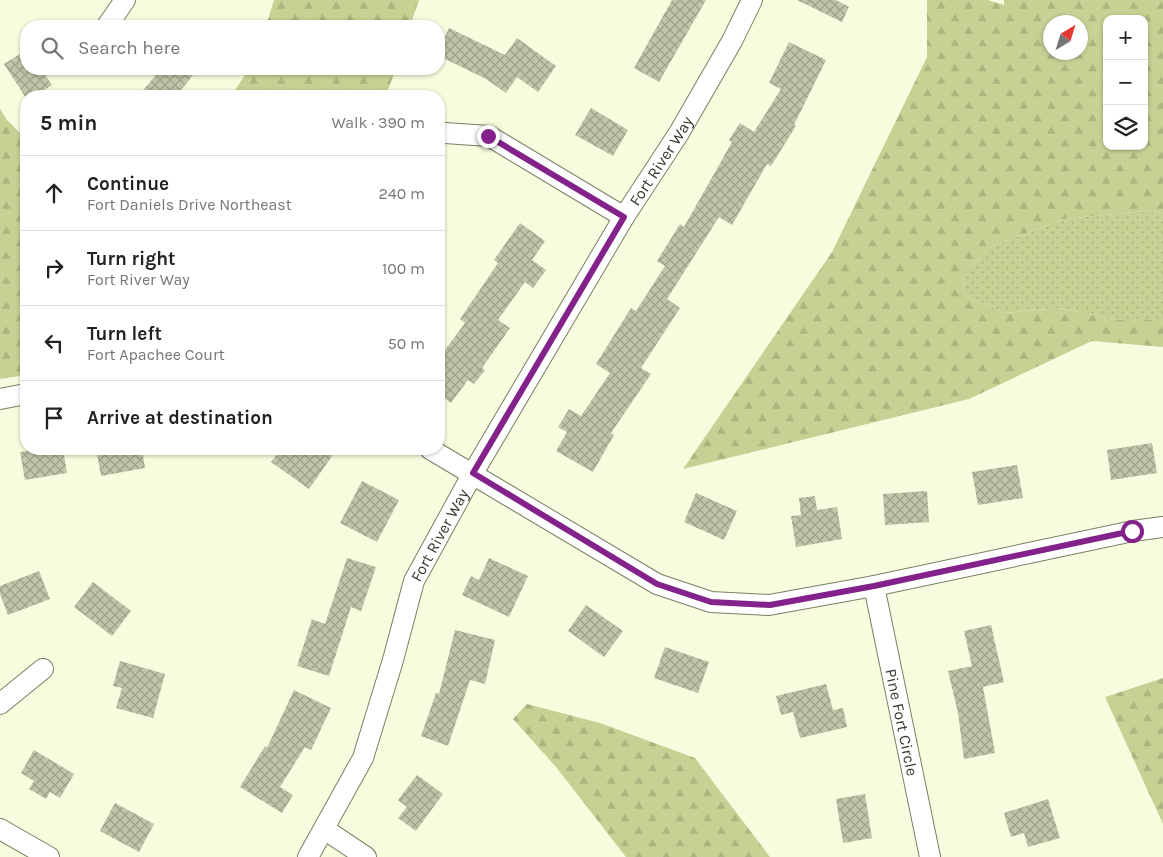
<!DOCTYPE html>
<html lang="en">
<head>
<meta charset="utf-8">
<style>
	:root { --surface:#fff; --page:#f6f6f6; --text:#222; --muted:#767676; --line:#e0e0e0 }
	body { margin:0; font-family:Karla,sans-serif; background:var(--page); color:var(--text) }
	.controls { position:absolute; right:15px; top:15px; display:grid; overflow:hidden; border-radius:10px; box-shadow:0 1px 4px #0004 }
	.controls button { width:45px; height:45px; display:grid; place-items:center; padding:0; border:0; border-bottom:1px solid var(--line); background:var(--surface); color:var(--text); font:25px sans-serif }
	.compass { position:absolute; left:1043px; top:15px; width:45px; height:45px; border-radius:50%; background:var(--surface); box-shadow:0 1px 4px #0004; rotate:38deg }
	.stop { position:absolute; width:15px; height:15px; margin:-11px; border:4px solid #84228c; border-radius:50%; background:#fff }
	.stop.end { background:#84228c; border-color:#fff; box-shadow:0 1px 5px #0008 }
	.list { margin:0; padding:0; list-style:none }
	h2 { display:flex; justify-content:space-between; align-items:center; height:65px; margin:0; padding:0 20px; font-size:21px }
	h2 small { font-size:16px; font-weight:400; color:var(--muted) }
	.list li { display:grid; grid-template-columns:32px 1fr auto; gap:15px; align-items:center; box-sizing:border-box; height:75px; padding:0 20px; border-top:1px solid var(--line) }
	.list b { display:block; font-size:19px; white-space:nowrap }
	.list p { margin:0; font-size:16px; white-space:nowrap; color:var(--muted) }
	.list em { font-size:16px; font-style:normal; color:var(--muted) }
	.icon { flex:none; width:28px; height:28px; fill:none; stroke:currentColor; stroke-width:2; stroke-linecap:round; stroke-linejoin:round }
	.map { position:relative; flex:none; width:1163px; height:857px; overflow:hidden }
	.search { position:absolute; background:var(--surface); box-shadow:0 1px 4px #0004; left:20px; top:20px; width:425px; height:55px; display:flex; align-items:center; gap:12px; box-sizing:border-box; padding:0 18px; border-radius:20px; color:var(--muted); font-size:19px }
	.panel { position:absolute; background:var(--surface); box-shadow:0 1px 4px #0004; left:20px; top:90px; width:425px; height:365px; border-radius:20px }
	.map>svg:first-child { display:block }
	.grass { fill:url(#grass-dots) }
	.forest { fill:url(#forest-firs); fill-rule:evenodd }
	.building { fill:url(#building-cross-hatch) }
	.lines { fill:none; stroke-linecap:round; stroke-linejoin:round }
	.minor-casing { stroke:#7b7f64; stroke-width:22 }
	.minor { stroke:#fff; stroke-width:20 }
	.route { stroke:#84228c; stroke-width:6 }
	.labels { text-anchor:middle; stroke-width:4.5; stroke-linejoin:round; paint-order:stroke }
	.street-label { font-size:16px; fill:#37392d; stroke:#fff }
</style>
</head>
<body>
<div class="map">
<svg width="1163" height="857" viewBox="0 0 1163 857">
	<defs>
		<pattern id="grass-dots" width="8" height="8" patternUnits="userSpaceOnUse" patternTransform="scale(1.25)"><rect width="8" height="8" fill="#c8d194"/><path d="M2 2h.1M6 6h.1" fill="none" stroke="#acb480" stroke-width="1.8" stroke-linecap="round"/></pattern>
		<pattern id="forest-firs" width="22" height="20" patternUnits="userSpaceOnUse" patternTransform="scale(1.25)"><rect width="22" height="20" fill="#c8d194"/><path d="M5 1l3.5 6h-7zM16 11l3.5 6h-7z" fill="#acb480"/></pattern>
		<pattern id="building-cross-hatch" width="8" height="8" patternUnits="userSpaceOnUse" patternTransform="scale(1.25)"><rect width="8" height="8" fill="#c1c5a8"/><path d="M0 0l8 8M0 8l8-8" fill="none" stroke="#9ea189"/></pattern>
	</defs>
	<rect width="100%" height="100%" fill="#f7fcde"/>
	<path class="grass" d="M1147,211L1163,214V320H1119L1058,308L1005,313L964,295L963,272L993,246L1064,219Z"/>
	<path class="forest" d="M274,0H419L410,26H266Z
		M927,0H988L1004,5V0H1163V214L1147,211L1064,219L993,246L963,272L964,295L1005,313L1058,308L1119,320H1163V347L1092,341L969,399L683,469L832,252L927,57ZM1107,19H1144V146H1107ZM1050,22H1080V52H1050Z
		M249,69H396L388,90L362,96H231Z
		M0,109L7,120L26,139V375L0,379Z
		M1163,678V824L1105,697Z
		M527,704L600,723L695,758L770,857H626L556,767L513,719Z"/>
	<path class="building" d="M672,0H706L659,82L634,68Z
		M797,0H836L849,7L842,22Z
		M449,28L505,55L517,38L556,66L538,92L517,77L506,93L486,79L439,56V50Z
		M789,42L826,60L794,125L796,126L771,166L767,164L732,225L719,217L667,299L680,308L641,368L651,374L611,433L614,435L593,472L556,451L567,432L558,427L569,409L581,416L610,373L596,364L631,308L636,311L665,266L657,261L680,224L684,227L732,142L729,140L740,123L754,132L781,89L769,83Z
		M26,50V69H41L52,85L35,96L26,98L4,64Z
		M161,69H198L176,96H138Z
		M591,108L628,130L613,156L575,135Z
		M520,223L545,241L532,260L546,270L533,288L525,282L498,320L510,328L482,368L485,370L474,384L468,380L451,403L439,394V358L465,323L460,319L498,263L494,260Z
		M1152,443L1157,473L1111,480L1107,450Z
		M42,449H63L67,473L25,480L20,452Z
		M96,449H142L145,468L101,476Z
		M281,449H337L309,489L271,462Z
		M1017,465L1023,498L978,505L972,472Z
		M362,481L399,500L377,542L340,523Z
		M927,491L929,522L885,525L883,494Z
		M696,493L737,511L724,540L684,522Z
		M815,496L817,510L837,507L842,539L796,547L791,516L801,515L799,498Z
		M347,558L376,567L361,611L351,607L329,676L297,666L312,619L325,624Z
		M489,558L528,576L509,617L462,595L471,576L479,580Z
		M39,571L50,599L8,615L0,594V586Z
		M93,582L131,611L112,636L74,607Z
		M586,605L623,631L604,657L568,631Z
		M991,625L1004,682L983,687L995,753L964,759L958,713L948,671L972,666L964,631Z
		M455,630L495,640L485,684L470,680L448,746L421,736L436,693L439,694Z
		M665,647L709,662L698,693L654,678Z
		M120,661L165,674L153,718L116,708L122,688L113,686Z
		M826,684L833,710L843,708L847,727L800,738L793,712L781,715L776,696Z
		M294,690L331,708L311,750L305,747L280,787L293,795L282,813L240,787L265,746L267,748Z
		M34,750L74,774L60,798L50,792L46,799L29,789L34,781L21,773Z
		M417,775L443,794L416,831L398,818L407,807L398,800Z
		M865,794L872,838L843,843L836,799Z
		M1048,799L1060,838L1028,847L1024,833L1011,837L1004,813Z
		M115,803L154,824L139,852L100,831Z"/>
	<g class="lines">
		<defs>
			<g id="minor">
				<path d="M107,26L125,0"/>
				<path d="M445,133L489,136L624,217"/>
				<path d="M0,399L26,394"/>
				<path d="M430,449L657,584L711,602L769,605L874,586L1133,531L1163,527"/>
				<path id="s1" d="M874,586L930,857"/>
				<path d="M0,704L43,669"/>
				<path d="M0,829L49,857"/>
				<path d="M324,829L366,857"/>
				<path id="s2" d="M308,857L363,758L393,660L414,581L473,473L624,217L679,133L732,41L752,0"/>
			</g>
		</defs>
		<use href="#minor" class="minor-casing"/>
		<use href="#minor" class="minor"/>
	</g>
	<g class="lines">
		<path class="route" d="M488,136L624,217L473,473L657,584L711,602L770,605L874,586L1132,531"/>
	</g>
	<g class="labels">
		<g class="street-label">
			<text dy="6" stroke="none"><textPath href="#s2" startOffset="785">Fort River Way</textPath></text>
			<text dy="6" stroke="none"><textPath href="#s2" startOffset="350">Fort River Way</textPath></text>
			<text dy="6" stroke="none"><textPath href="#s1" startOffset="139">Pine Fort Circle</textPath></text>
		</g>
	</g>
</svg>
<div class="controls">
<button>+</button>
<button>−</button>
<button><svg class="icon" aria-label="layers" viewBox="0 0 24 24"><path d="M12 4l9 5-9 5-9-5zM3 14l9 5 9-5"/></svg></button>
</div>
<svg class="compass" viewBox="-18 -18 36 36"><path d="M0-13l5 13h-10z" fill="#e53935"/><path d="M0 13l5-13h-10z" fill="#767676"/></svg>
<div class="stop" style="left:1132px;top:531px"></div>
<div class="stop end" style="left:488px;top:136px"></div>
<div class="search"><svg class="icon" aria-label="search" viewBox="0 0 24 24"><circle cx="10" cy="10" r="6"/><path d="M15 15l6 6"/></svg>Search here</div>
<section class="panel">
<h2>5 min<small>Walk · 390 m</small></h2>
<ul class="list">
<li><svg class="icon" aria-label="ahead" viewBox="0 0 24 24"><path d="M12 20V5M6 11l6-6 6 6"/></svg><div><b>Continue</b><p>Fort Daniels Drive Northeast</p></div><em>240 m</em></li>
<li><svg class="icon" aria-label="right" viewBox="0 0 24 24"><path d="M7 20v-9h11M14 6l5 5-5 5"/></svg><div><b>Turn right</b><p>Fort River Way</p></div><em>100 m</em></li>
<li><svg class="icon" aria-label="left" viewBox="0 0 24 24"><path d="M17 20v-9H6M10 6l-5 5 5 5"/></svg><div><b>Turn left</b><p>Fort Apachee Court</p></div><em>50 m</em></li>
<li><svg class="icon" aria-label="arrive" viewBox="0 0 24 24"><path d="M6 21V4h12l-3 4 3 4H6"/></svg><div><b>Arrive at destination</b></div></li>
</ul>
</section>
</div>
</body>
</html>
